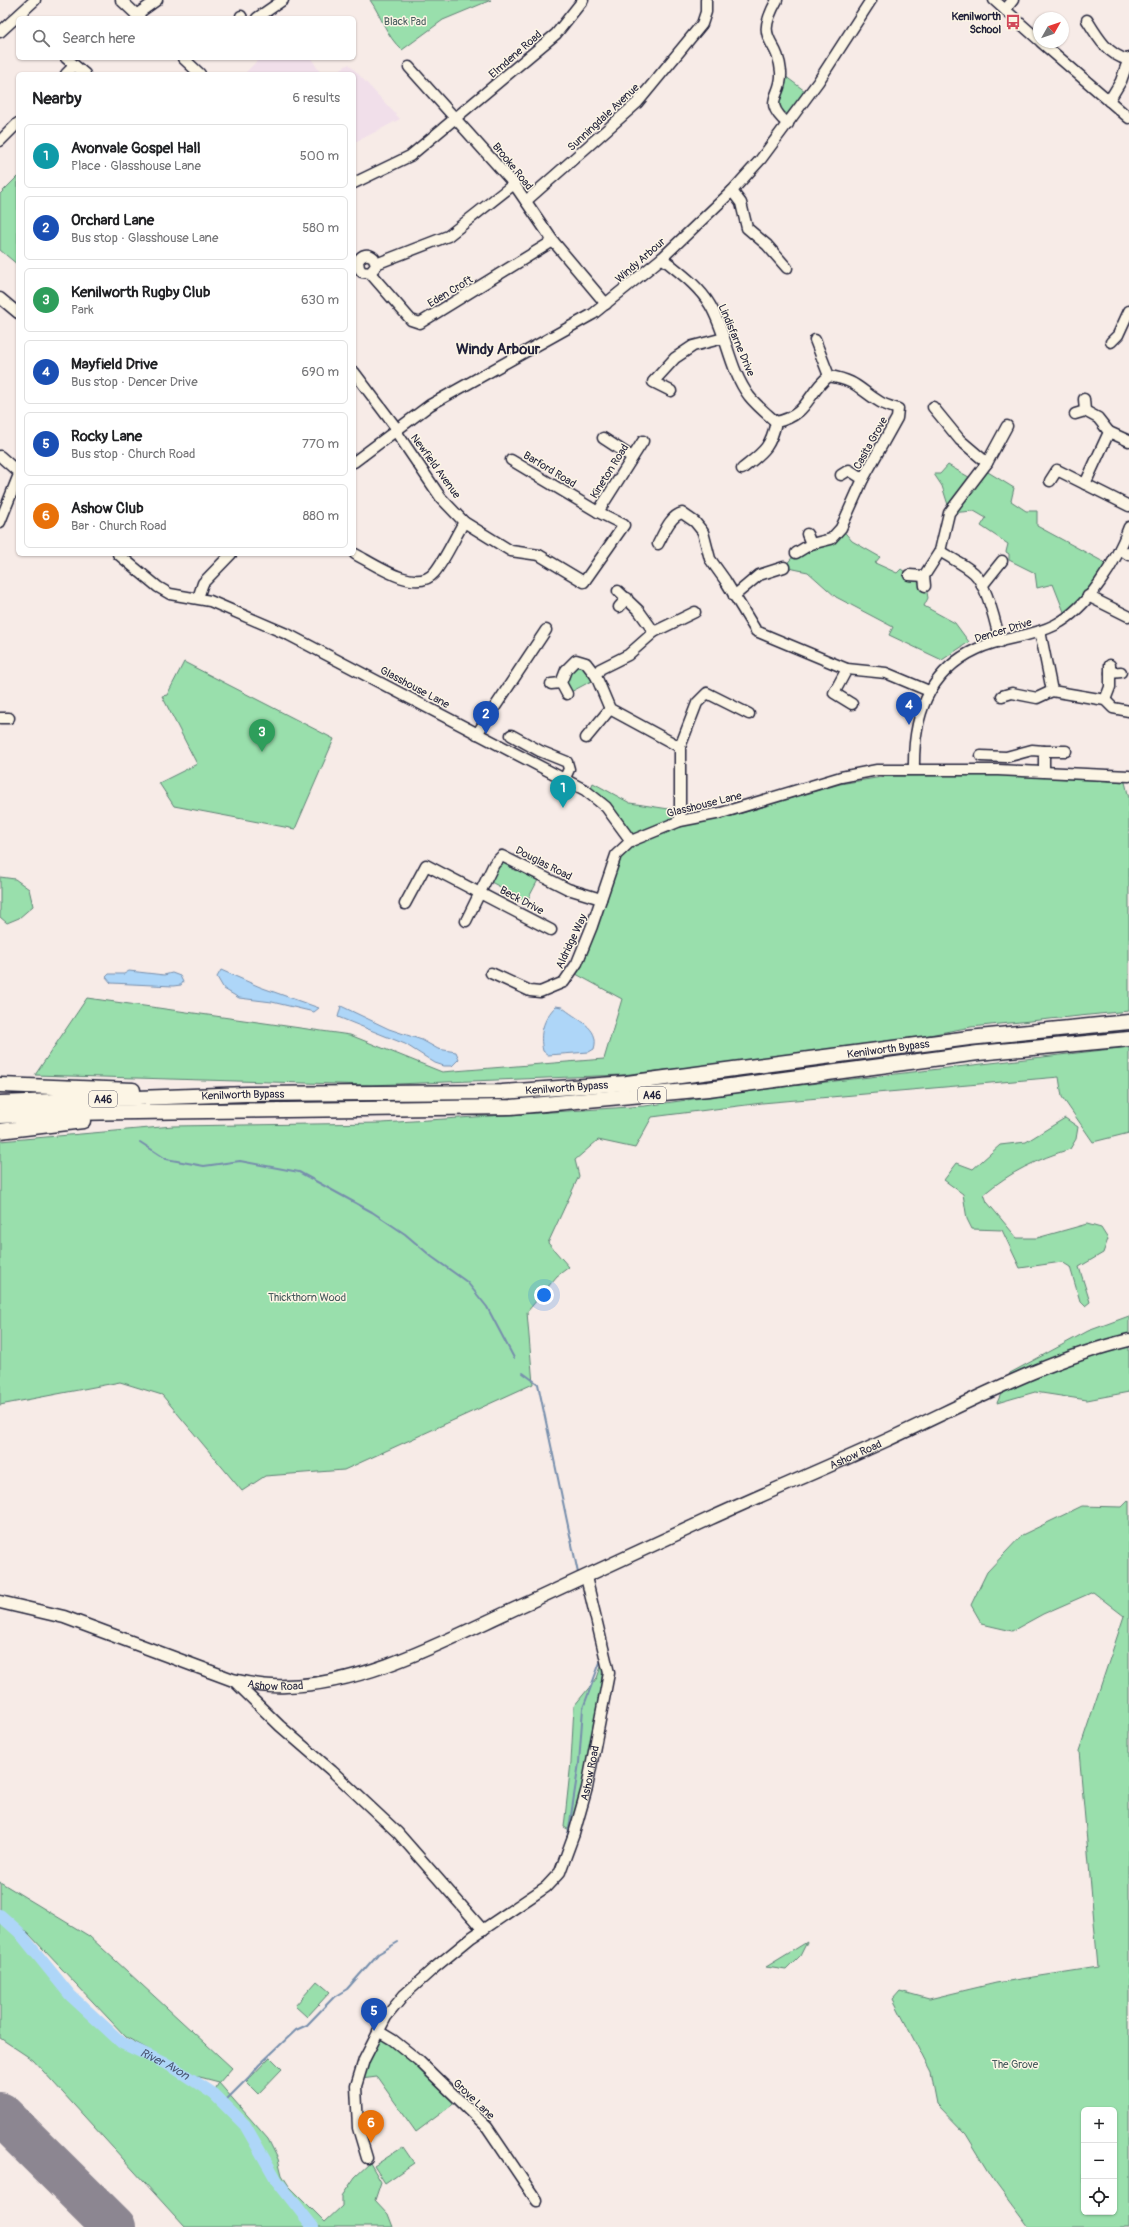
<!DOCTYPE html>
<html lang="en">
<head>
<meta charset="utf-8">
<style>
	:root { --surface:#fff; --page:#f6f6f6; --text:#202124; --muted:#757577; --line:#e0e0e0; --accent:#0b8043 }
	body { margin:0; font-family:Pangolin,sans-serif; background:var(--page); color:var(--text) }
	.controls { position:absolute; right:12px; bottom:12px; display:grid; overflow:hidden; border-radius:6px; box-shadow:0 1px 3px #0004 }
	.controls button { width:36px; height:36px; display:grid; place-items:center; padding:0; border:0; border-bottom:1px solid var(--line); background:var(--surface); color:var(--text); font:20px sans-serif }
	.compass { position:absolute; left:1033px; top:12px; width:36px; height:36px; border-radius:50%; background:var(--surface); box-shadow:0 1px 3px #0004; rotate:50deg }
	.you { position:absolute; left:544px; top:1295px; width:14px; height:14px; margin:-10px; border:3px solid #fff; border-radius:50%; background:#1a73e8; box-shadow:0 0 0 6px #1a73e833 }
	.badge { display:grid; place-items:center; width:26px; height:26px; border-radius:50%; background:var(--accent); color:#fff; font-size:13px; font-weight:700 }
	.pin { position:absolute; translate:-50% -33px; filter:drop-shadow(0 1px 2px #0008) }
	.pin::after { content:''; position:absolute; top:21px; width:14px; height:12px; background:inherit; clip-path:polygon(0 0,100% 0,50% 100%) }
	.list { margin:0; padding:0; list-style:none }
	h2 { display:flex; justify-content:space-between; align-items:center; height:52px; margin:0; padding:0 16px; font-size:17px }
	h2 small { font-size:13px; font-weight:400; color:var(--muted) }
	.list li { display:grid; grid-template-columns:26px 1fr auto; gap:12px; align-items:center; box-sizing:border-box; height:64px; margin:0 8px 8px; padding:0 8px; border:1px solid var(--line); border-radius:6px }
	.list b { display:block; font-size:15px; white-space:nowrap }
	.list p { margin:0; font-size:13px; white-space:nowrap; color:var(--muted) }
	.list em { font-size:13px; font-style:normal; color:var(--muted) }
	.icon { flex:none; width:22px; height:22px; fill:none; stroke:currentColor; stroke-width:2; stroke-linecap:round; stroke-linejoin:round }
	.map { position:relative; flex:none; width:1129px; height:2227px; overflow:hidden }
	.search { position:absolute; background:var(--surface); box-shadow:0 1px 3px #0004; left:16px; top:16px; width:340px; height:44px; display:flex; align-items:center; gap:10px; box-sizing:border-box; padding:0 14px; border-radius:6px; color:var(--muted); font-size:15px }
	.panel { position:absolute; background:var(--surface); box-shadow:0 1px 3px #0004; left:16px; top:72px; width:340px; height:484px; border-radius:6px }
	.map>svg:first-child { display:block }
	.built { fill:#f1dfea }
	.green { fill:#99dfac; stroke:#5e8074; fill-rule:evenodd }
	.water { fill:#aed6f8; stroke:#768eac }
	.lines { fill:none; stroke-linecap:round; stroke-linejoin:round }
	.stream { stroke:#768eac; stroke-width:2 }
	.river { stroke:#aed6f8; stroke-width:12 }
	.runway { stroke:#8c8691; stroke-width:44 }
	.minor-casing { stroke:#22223b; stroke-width:13 }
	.major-casing { stroke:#22223b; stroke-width:15 }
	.highway-casing { stroke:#22223b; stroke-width:17 }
	.minor { stroke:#fcf5e5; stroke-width:10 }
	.major { stroke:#fcf5e5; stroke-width:12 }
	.highway { stroke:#fcf5e5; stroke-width:14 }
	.labels { text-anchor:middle; stroke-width:3; stroke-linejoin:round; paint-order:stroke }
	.shield { fill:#fcf5e5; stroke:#63616e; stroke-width:1 }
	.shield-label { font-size:10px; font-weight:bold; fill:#22223b }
	.poi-label { font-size:11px; font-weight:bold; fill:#22223b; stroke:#fcf5e5; text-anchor:end }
	.park-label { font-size:11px; fill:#465b5d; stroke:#fcf5e5 }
	.street-label { font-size:11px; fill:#22223b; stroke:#fcf5e5 }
	.water-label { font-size:12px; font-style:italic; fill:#4c5874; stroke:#fcf5e5 }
	.district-label { font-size:15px; font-weight:bold; fill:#22223b; stroke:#fcf5e5 }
</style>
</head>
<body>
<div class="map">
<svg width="1129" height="2227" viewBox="0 0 1129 2227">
	<rect width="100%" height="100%" fill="#f7ebe7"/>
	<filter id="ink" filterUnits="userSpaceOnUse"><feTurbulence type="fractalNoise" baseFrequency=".025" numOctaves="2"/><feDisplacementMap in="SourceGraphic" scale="8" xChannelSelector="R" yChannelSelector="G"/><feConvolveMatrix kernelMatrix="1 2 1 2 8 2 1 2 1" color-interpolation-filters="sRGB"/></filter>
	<g filter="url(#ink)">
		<path class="built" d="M260,58H311L321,74H244Z
			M349,64L400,119L354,143V74H332Z"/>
		<path class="green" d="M370,0H491L443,20L402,50C386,36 382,17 370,0Z
			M781,73L809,94L788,124L777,113Z
			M18,176V265L0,250V194Z
			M948,465L974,480L983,469L1014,488L1011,501L1026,511H1037V526L1111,566L1066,617L1053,584L1037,588L1035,573L1009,560V554L1006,552L1008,544L981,526L986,518L974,511L949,513L953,506L948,505L942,486L934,474H940Z
			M841,528L852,541L880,557L875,563L897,573L901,569L909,575L924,576L928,598L924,606L955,623L969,642L942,660L889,635L893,627L836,597L808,572L784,567L796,553Z
			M576,660L597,678L567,694L566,670Z
			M184,662L334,739L295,829L174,806L159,783L197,764L162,696L167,695Z
			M1017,775L1125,782L1129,798V1011L971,1027L872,1046L622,1075L371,1085L35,1075L87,998L350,1035L442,1072L604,1059L622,999L576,974L591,941L617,860L635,842L680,824L729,817L840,784L888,776Z
			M593,783L630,803L669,809L680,808V821L631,841L589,792Z
			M503,862L514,870L521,871L538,880L527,901L491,882L501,863Z
			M0,877L15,879L29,889L33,906L19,918L7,923L0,917Z
			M1129,1047V1133L1093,1142L1062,1097L1059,1077L762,1103L652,1117L635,1148L598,1140L575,1160L579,1176L548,1243L569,1267L557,1276L527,1312L533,1384L344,1470L265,1476L242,1491L162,1395L120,1382L0,1405V1141L173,1126L382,1123L645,1106L749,1091Z
			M1065,1118L1078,1127L1076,1139L1070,1149C1038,1159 1010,1172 984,1194L987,1202L1017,1238H1037L1087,1224L1101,1228L1108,1239L1103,1253L1079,1267L1090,1302L1085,1306L1080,1301L1070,1267L1062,1262L1020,1268L1002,1230L972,1229L967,1219L963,1194L944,1180L957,1163L973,1169L1000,1145L1026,1142Z
			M1129,1316V1392L1087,1400L1035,1392L997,1403L1010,1373L1088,1331Z
			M1129,1500V2227H1029L994,2180L966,2134L937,2104L931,2073L893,1999L900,1991L929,1999L996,1983L1098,1967L1079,1751L1124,1616L1093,1592L1043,1614L1012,1631L982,1624L971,1605L987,1572L1022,1535L1082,1506L1122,1507ZM1084,2110H1114V2212H1084Z
			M603,1661L601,1688L573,1832L564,1827L571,1762L574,1706L597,1678Z
			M0,1882L89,1936L232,2068L219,2083L268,2139L278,2159L282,2175L289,2186L325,2222L342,2206V2196L355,2177L370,2163L381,2182L375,2200L388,2214L393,2227H185L33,2060L0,2038V1915L19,1932L70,1995L122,2042L173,2067L213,2094L219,2082L196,2076L126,2037L28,1933L0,1909Z
			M807,1942L800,1956L786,1970L766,1967Z
			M317,1981L330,1992L307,2017L295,2006Z
			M382,2039L406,2056L456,2102L416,2132L377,2077L361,2079L378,2042Z
			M270,2057L282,2069L258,2094L246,2082Z
			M403,2147L414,2163L385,2183L374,2166Z"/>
		<path class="water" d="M221,970L260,987L319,1008L314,1012L272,1002L239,998L224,989L217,977Z
			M129,971L164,975L172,973L180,976L183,982L181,985L173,986L111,983L106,977L109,974H124Z
			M341,1006L389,1029L422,1040L438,1049L456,1052L459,1059L452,1066H444L435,1063L405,1044L338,1017Z
			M556,1006L562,1007C575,1019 601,1027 594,1049L589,1052L548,1055L543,1051C539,1034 543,1019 556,1006Z"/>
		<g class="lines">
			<path class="stream" d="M140,1142L166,1159L204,1166L240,1161L299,1172L372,1212L405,1234L432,1257L467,1282L487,1307L514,1358
				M523,1373L538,1384L578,1573
				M567,1842L579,1763L583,1708L602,1657
				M223,2103L249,2077L259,2065L296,2030L307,2025L334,1997L347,1989L378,1954L398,1942"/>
			<path class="river" id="s1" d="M0,1915L19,1932L70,1995L122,2043L173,2067L214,2094L245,2125L277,2181L313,2227"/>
			<path class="runway" d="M0,2114L114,2227"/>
			<defs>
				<g id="minor">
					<path d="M121,0L140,18"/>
					<path d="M777,0C753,43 778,36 781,72C783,97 760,100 788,124"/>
					<path d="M994,0L1039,40"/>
					<path d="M1005,10L1013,0"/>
					<path d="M136,15L157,0"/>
					<path d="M241,16L242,18"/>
					<path d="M257,18L283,0"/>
					<path d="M1087,20C1098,38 1107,54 1128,60"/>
					<path d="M0,32L35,0"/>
					<path d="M1041,42L1129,118"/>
					<path d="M66,58L85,74"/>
					<path d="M183,58L200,74"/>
					<path d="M409,67L514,184L553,241L606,304"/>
					<path d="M66,74L74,66"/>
					<path d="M1109,101L1121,81L1129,58"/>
					<path d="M0,141L18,123"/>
					<path d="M354,183L410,156L556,34L583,0"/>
					<path d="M732,191L741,203L747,228L767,245L787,268"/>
					<path d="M526,201L637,103L702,24L706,12V0"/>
					<path d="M662,258C679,272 699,286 710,305C727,334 729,369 749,396C756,405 767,414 776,422C809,415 807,393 829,376L815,340"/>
					<path d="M376,264L448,236L514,184"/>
					<path d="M370,273L362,272L359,268L358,261C362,254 368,253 374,258L376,266L370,273L411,320L420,323L553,241"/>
					<path d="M0,298L18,313"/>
					<path d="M1111,342L1118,335L1129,311"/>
					<path d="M354,372L397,429"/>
					<path d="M671,391L653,382L675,358L693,346L724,338"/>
					<path d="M1084,399L1085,411"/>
					<path d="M933,407L960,440L987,463"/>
					<path d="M1075,414L1085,411L1098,418L1109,432L1085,484"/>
					<path d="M395,430L441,498L464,522L511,551L539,555L584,582L624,525L598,512L643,441"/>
					<path d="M1109,432L1129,441"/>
					<path d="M603,438L632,457"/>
					<path d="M0,456L18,472"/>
					<path d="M511,460L598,512"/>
					<path d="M354,462L430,405L593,314L662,258L732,191L761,159L818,82L871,0"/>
					<path d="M742,469C763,452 770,449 776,422"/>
					<path d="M841,475L849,470L863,479"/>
					<path d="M1050,481L1057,470L1129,506"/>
					<path d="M0,522L18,477"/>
					<path d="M807,534L811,544"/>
					<path d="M658,544C664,533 670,516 682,513L695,522L703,532L710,559L725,580L756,631L847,669L886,673L929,691"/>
					<path d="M1120,549L1129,555"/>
					<path d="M796,553L811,544L831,539L841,528L863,479L897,418L898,409C892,407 885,405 880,402C858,389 858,381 829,376"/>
					<path d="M118,554L158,587L170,594L210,601L289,635L585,790L606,807L631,841"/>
					<path d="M355,554C374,564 416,594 434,573C445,560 455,537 464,522"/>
					<path d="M909,575L924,576"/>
					<path d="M925,586L924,576L940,551"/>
					<path d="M982,586L1002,561"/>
					<path d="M618,591L639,611L654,632"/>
					<path d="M734,596L759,575L784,567"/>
					<path d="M1088,596L1128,616"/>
					<path d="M198,598L203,583L231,554"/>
					<path d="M619,607L627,598"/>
					<path d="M1040,631L1052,691L1105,700L1113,708L1129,711"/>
					<path d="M1000,642C996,624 987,585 974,573C964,564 950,558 940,551L949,513L987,463L1007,426"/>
					<path d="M847,669L834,693L852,704"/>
					<path d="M1110,673L1121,672"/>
					<path d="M551,684L561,683"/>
					<path d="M567,694L561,683L566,670L576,660L586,663L596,676"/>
					<path d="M1002,696L1012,693L1037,698L1052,691"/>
					<path d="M1105,700L1110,687V665"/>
					<path d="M0,718H9"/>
					<path d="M477,734L546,630"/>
					<path d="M511,735L540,751L567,762L569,769L564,780"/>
					<path d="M586,738L610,709"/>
					<path d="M680,747L610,709L596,676L600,669L628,655L654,632L695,612"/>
					<path d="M1044,751H1066"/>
					<path d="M981,756L1006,757L1032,750L1044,751V771"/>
					<path d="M914,769C913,718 927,672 977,649C1002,637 1030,638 1055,625C1088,608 1117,561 1129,527"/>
					<path d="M680,821V747L697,703L707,693L749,714"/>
					<path d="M405,904L426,865L551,930"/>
					<path d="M466,921L494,864L502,856L568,889L601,899"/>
					<path d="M491,973L530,991L540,992L564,982L577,963L592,926L616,855L631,841L680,821L721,813L841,777L877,770H998L1129,776"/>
					<path d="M233,1680L280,1726L332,1771L398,1833L483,1930"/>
					<path d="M378,2031L393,2040L418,2060L487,2127L537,2201"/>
					<path id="s2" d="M367,2158L358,2128L356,2086L364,2060L386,2017L404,1995L433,1969L472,1937L546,1887L560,1872L574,1834L587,1788L609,1673L586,1577"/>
				</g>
				<g id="major">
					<path id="s3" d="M0,1602L64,1617L233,1680C250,1684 268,1687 286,1686C372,1684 455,1635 532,1601C591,1574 650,1546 709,1519C768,1492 828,1467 887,1440C965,1404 1045,1360 1129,1340"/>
				</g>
				<g id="highway">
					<path d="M0,1085L133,1090"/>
					<path id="s4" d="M0,1103L247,1094L502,1092L627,1083L969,1038L1129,1022"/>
					<path d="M0,1116L66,1113L511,1107L708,1089L978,1053L1129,1039"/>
					<path d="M0,1131L83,1121"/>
				</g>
			</defs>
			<use href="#minor" class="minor-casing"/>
			<use href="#major" class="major-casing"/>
			<use href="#highway" class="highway-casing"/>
			<use href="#minor" class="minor"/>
			<use href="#major" class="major"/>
			<use href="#highway" class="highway"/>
		</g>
	</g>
	<defs>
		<symbol id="bus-bare" viewBox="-9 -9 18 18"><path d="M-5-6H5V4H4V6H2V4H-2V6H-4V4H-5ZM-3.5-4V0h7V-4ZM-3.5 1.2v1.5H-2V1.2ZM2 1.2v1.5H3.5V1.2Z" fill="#d1495b" stroke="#fcf5e5" stroke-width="2.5" paint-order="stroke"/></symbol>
	</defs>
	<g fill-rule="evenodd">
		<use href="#bus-bare" x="1002" y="11" width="22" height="22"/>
	</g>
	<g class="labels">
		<g class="shield">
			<rect x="638" y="1087" width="28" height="16" rx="3"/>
			<rect x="89" y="1091" width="28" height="16" rx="3"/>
		</g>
		<g class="shield-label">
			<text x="652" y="1099">A46</text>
			<text x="103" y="1103">A46</text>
		</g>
		<g class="poi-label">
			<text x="1001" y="20">Kenilworth<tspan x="1001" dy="13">School</tspan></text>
		</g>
		<g class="park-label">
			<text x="405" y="25">Black Pad</text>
			<text x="307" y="1301">Thickthorn Wood</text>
			<text x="1015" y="2068">The Grove</text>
		</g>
		<g class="street-label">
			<text transform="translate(515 54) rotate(-41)" y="4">Elmdene Road</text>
			<text transform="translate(603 117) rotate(-43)" y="4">Sunningdale Avenue</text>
			<text transform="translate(513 166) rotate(51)" y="4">Brooke Road</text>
			<text transform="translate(640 260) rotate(-41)" y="4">Windy Arbour</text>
			<text transform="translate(450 291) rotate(-31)" y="4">Eden Croft</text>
			<text transform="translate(737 340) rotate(67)" y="4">Lindisfarne Drive</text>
			<text transform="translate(870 443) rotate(-61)" y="4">Casita Grove</text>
			<text transform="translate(436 466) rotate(54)" y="4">Newfield Avenue</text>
			<text transform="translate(550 469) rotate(31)" y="4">Barford Road</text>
			<text transform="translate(609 471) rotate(-58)" y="4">Kineton Road</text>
			<text transform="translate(1003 630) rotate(-17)" y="4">Dencer Drive</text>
			<text transform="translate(415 687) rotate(28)" y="4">Glasshouse Lane</text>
			<text transform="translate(704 804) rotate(-14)" y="4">Glasshouse Lane</text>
			<text transform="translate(544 863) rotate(27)" y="4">Douglas Road</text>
			<text transform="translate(522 900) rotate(28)" y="4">Beck Drive</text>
			<text transform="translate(571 941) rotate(-65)" y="4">Aldridge Way</text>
			<text dy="4" stroke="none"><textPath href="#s4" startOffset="891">Kenilworth Bypass</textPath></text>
			<text dy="4" stroke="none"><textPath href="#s4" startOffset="567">Kenilworth Bypass</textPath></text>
			<text dy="4" stroke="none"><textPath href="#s4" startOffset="243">Kenilworth Bypass</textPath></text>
			<text dy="4" stroke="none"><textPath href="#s3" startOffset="917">Ashow Road</textPath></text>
			<text dy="4" stroke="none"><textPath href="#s3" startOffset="289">Ashow Road</textPath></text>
			<text dy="4" stroke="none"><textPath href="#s2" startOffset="480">Ashow Road</textPath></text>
			<text transform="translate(474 2099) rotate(44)" y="4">Grove Lane</text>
		</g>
		<g class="water-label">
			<text dy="4" stroke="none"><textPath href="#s1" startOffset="225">River Avon</textPath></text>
		</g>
		<g class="district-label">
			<text x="498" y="354">Windy Arbour</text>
		</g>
	</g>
</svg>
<div class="controls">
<button>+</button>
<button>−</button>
<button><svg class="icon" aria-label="locate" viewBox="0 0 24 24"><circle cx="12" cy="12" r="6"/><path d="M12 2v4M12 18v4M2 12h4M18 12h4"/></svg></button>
</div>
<svg class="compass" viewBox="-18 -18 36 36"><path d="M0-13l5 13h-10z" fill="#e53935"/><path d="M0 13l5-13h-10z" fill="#757577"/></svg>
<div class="you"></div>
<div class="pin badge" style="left:563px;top:808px;background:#0f9aa8">1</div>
<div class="pin badge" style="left:486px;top:734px;background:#1a4fb4">2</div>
<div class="pin badge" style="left:262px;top:752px;background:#2e9e5b">3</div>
<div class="pin badge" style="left:909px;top:725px;background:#1a4fb4">4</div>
<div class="pin badge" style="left:374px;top:2031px;background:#1a4fb4">5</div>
<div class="pin badge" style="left:371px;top:2143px;background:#e8710a">6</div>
<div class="search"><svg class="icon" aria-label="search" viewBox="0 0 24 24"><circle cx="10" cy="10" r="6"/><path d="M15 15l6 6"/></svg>Search here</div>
<section class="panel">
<h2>Nearby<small>6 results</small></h2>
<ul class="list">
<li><span class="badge" style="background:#0f9aa8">1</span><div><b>Avonvale Gospel Hall</b><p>Place · Glasshouse Lane</p></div><em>500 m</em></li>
<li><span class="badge" style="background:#1a4fb4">2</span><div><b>Orchard Lane</b><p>Bus stop · Glasshouse Lane</p></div><em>580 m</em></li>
<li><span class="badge" style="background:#2e9e5b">3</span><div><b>Kenilworth Rugby Club</b><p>Park</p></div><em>630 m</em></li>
<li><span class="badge" style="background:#1a4fb4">4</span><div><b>Mayfield Drive</b><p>Bus stop · Dencer Drive</p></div><em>690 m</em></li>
<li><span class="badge" style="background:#1a4fb4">5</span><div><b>Rocky Lane</b><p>Bus stop · Church Road</p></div><em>770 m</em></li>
<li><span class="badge" style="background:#e8710a">6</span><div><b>Ashow Club</b><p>Bar · Church Road</p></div><em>880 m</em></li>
</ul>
</section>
</div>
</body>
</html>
